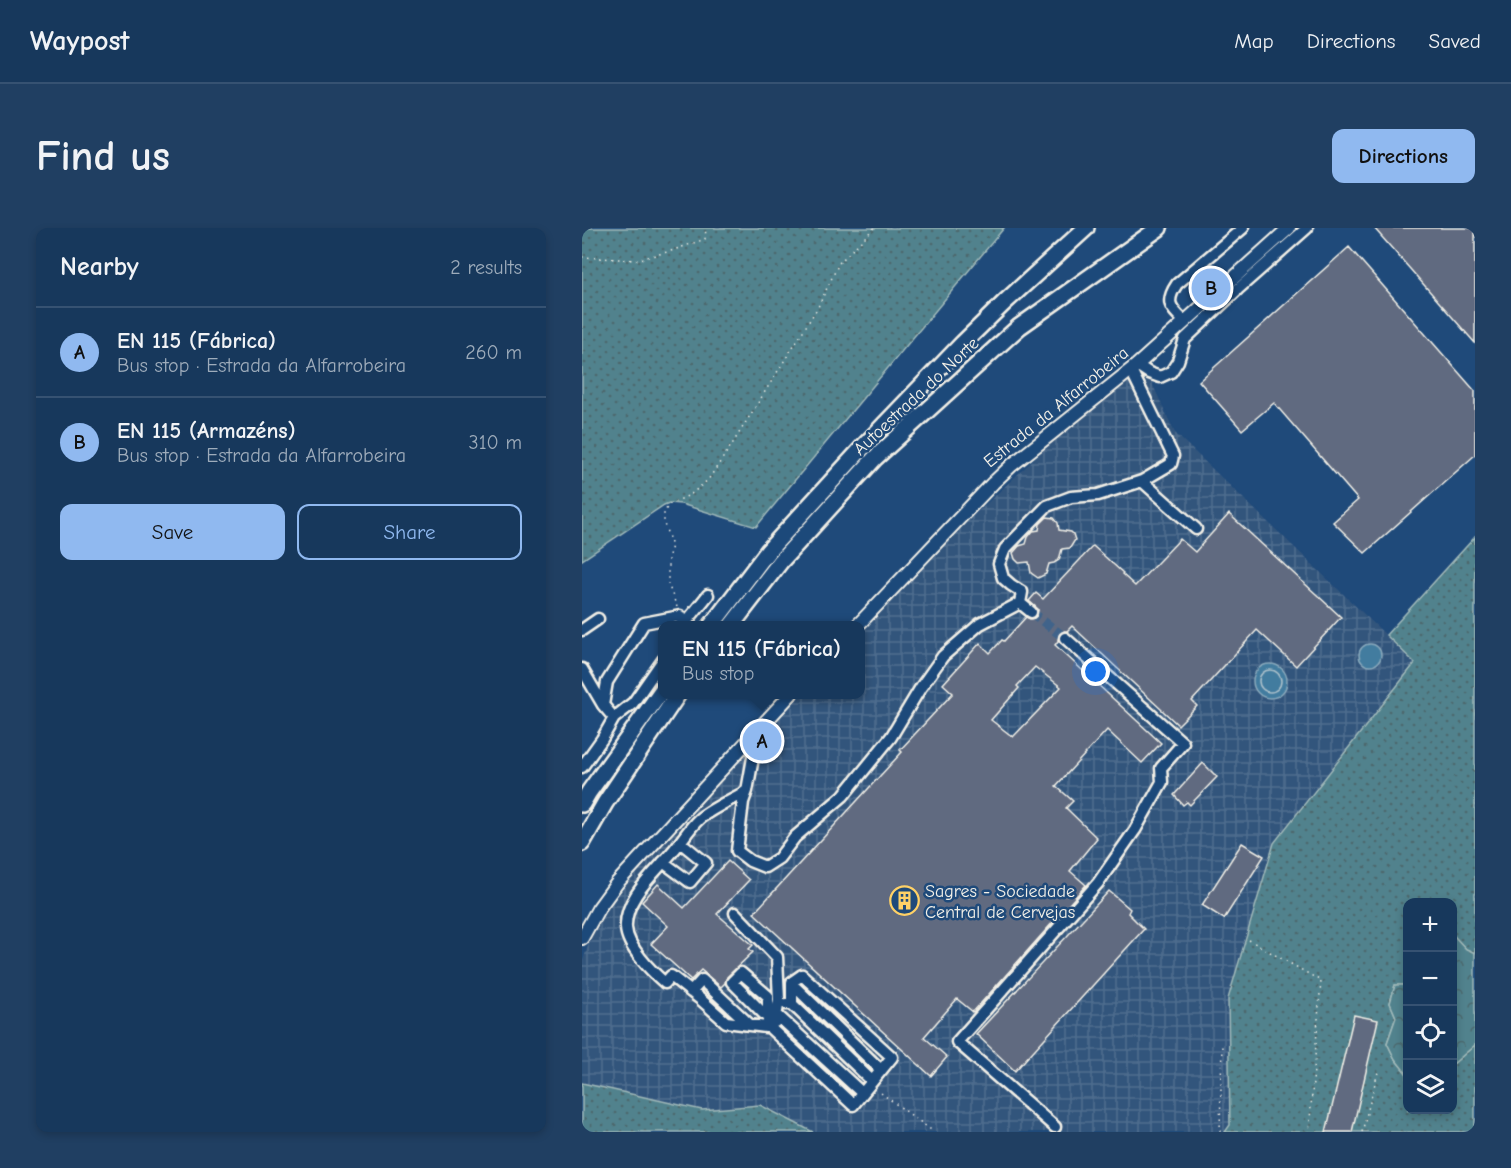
<!DOCTYPE html>
<html lang="en">
<head>
<meta charset="utf-8">
<style>
	:root { --surface:#17385c; --page:#203f62; --text:#f1f3f6; --muted:#9eacbb; --line:#365272; --accent:#90b9f0 }
	body { margin:0; font-family:"Comic Neue",sans-serif; background:var(--page); color:var(--text) }
	.controls { position:absolute; right:18px; bottom:18px; display:grid; overflow:hidden; border-radius:12px; box-shadow:0 3px 9px #0003 }
	.controls button { width:54px; height:54px; display:grid; place-items:center; padding:0; border:0; border-bottom:2px solid var(--line); background:var(--surface); color:var(--text); font:30px sans-serif }
	.you { position:absolute; left:514px; top:444px; width:21px; height:21px; margin:-15px; border:4px solid #fff; border-radius:50%; background:#1a73e8; box-shadow:0 0 0 9px #1a73e833 }
	.badge { display:grid; place-items:center; width:39px; height:39px; border-radius:50%; background:var(--accent); color:#111; font-size:20px; font-weight:700 }
	.pin { position:absolute; translate:-50% -50%; border:3px solid #fff; box-shadow:0 2px 6px #0006 }
	.popup { position:absolute; left:76px; top:393px; width:207px; height:78px; box-sizing:border-box; display:grid; place-content:center; border-radius:12px; background:var(--surface); filter:drop-shadow(0 2px 4px #0005); font-size:20px; white-space:nowrap; color:var(--muted) }
	.popup b { font-size:22px; color:var(--text) }
	.popup::after { content:''; position:absolute; left:50%; top:100%; margin-left:-12px; border:12px solid transparent; border-top-color:var(--surface) }
	.list { margin:0; padding:0; list-style:none }
	h2 { display:flex; justify-content:space-between; align-items:center; height:78px; margin:0; padding:0 24px; font-size:26px }
	h2 small { font-size:20px; font-weight:400; color:var(--muted) }
	.list li { display:grid; grid-template-columns:39px 1fr auto; gap:18px; align-items:center; box-sizing:border-box; height:90px; padding:0 24px; border-top:2px solid var(--line) }
	.list b { display:block; font-size:22px; white-space:nowrap }
	.list p { margin:0; font-size:20px; white-space:nowrap; color:var(--muted) }
	.list em { font-size:20px; font-style:normal; color:var(--muted) }
	.actions { display:flex; gap:12px; padding:18px 24px }
	.actions a { flex:1; padding:14px 0; border:2px solid var(--accent); border-radius:12px; text-align:center; font-size:21px; color:var(--accent) }
	.actions .main { background:var(--accent); color:#111 }
	.icon { flex:none; width:33px; height:33px; fill:none; stroke:currentColor; stroke-width:2; stroke-linecap:round; stroke-linejoin:round }
	.map { position:relative; flex:none; width:893px; height:904px; overflow:hidden; border-radius:12px }
	header { display:flex; align-items:center; gap:36px; box-sizing:border-box; height:84px; padding:0 30px; background:var(--surface); border-bottom:2px solid var(--line) }
	header strong { font-size:28px }
	nav { display:flex; gap:33px; margin-inline-start:auto; font-size:21px }
	.intro { display:flex; align-items:center; justify-content:space-between; box-sizing:border-box; height:144px; padding:0 36px }
	h1 { margin:0; font-size:42px }
	.button { padding:15px 27px; border-radius:12px; background:var(--accent); color:#111; font-size:21px; font-weight:700 }
	main { display:flex; gap:36px; padding:0 36px }
	aside { flex:1; background:var(--surface); border-radius:12px; box-shadow:0 3px 9px #0003 }
	.map>svg:first-child { display:block }
	.industrial { fill:url(#industrial-grid) }
	.grass { fill:url(#grass-dots); stroke:#a2baba; stroke-width:1.5 }
	.park { fill:url(#park-crowns); stroke:#a2baba; stroke-width:1.5 }
	.water { fill:#437b9f; stroke:#8aaabc; stroke-width:1.5 }
	.lines { fill:none; stroke-linecap:round; stroke-linejoin:round }
	.shore { stroke:#adc2cb; stroke-width:1.5 }
	.building { fill:#606b80; stroke:#f4f1e8; stroke-width:1.5; fill-rule:evenodd }
	.minor-tunnel { stroke:#3f638a; stroke-width:10; stroke-dasharray:10 5; stroke-linecap:butt }
	.minor-casing { stroke:#f4f1e8; stroke-width:15 }
	.major-casing { stroke:#f4f1e8; stroke-width:16 }
	.highway-casing { stroke:#f4f1e8; stroke-width:20 }
	.path { stroke:#f4f1e8; stroke-width:1.5; stroke-dasharray:1.5 4.5; stroke-linecap:butt }
	.minor { stroke:#1f4a7a; stroke-width:10 }
	.major { stroke:#1f4a7a; stroke-width:12 }
	.highway { stroke:#1f4a7a; stroke-width:15 }
	.labels { text-anchor:middle; stroke-width:5; stroke-linejoin:round; paint-order:stroke }
	.street-label { font-size:18px; fill:#f4f1e8; stroke:#1f4a7a }
	.poi-label { font-size:18px; fill:#f4f1e8; stroke:#1f4a7a; text-anchor:start }
</style>
</head>
<body>
<header>
<strong>Waypost</strong>
<nav><a>Map</a><a>Directions</a><a>Saved</a></nav>
</header>
<div class="intro"><h1>Find us</h1><a class="button">Directions</a></div>
<main>
<aside>
<h2>Nearby<small>2 results</small></h2>
<ul class="list">
<li><span class="badge">A</span><div><b>EN 115 (Fábrica)</b><p>Bus stop · Estrada da Alfarrobeira</p></div><em>260 m</em></li>
<li><span class="badge">B</span><div><b>EN 115 (Armazéns)</b><p>Bus stop · Estrada da Alfarrobeira</p></div><em>310 m</em></li>
</ul>
<div class="actions"><a class="main">Save</a><a>Share</a></div>
</aside>
<div class="map">
<svg width="893" height="904" viewBox="0 0 893 904">
	<defs>
		<pattern id="industrial-grid" width="8" height="8" patternUnits="userSpaceOnUse" patternTransform="scale(1.5)"><rect width="8" height="8" fill="#32547c"/><path d="M0 4h8M4 0v8" fill="none" stroke="#506d8f"/></pattern>
		<pattern id="grass-dots" width="8" height="8" patternUnits="userSpaceOnUse" patternTransform="scale(1.5)"><rect width="8" height="8" fill="#51828d"/><path d="M2 2h.1M6 6h.1" fill="none" stroke="#4d686d" stroke-width="1.8" stroke-linecap="round"/></pattern>
		<pattern id="park-crowns" width="20" height="18" patternUnits="userSpaceOnUse" patternTransform="scale(1.5)"><rect width="20" height="18" fill="#51828d"/><path d="M2 6a3 3 0 1 1 6 0M12 15a3 3 0 1 1 6 0" fill="none" stroke="#4d686d"/></pattern>
	</defs>
	<rect width="100%" height="100%" fill="#1f4a7a"/>
	<filter id="ink" filterUnits="userSpaceOnUse"><feTurbulence type="fractalNoise" baseFrequency=".0167" numOctaves="2"/><feDisplacementMap in="SourceGraphic" scale="12" xChannelSelector="R" yChannelSelector="G"/><feConvolveMatrix kernelMatrix="1 2 1 2 8 2 1 2 1" color-interpolation-filters="sRGB"/></filter>
	<g filter="url(#ink)">
		<path class="industrial" d="M563,140L593,205L833,435L692,615L648,897L643,904H231L178,877L120,882L0,855V735L12,701L56,639L220,467L279,466V405L389,290L485,200Z"/>
		<path class="grass" d="M0,0H422L174,299L99,276L87,275L82,277L0,332Z
			M893,309V725L884,721L871,707L870,674H826L825,757H813L808,775L814,789L805,815L813,831L825,846L826,882H870L871,836L893,817V904H643L648,897L646,771L692,615L833,435L804,407Z
			M0,855L120,882L178,877L231,904H0Z"/>
		<path class="park" d="M871,707L884,721L893,725V817L871,836Z
			M813,757H825V846L813,831L805,815L814,789L808,775Z"/>
		<path class="water" d="M777 427a11 11 0 1 1 22 0a11 11 0 1 1-22 0Z
			M671 453a17 17 0 1 1 34 0a17 17 0 1 1-34 0Z"/>
		<g class="lines">
			<path class="shore" d="M677 453a11 11 0 1 1 22 0a11 11 0 1 1-22 0Z"/>
		</g>
		<path class="building" d="M792,0H893V115Z
			M767,19L893,163V227L783,325L751,294L776,272L692,175L660,202L617,153Z
			M647,286L759,389L714,438L675,402L610,473L615,478L596,497L490,398L485,403H481L477,405L476,409V413L473,417L579,515L560,535L525,502L474,558L491,573L484,580L515,610L488,643L504,657L391,784L375,771L342,809L365,829L349,848L172,685L320,524L318,522L371,465L361,456L398,415L408,425L420,412L422,413L444,389L448,391L454,389L456,385V381L447,373L454,365L461,371L511,318L541,345L540,346L553,358L598,311L613,324ZM453,439L479,459L431,509L409,492L437,460L435,458Z
			M465,289L472,290L476,295L477,302L489,304L491,306L493,312L488,320L480,321L477,332L472,335L467,336L464,346L456,350L449,345L447,334L437,335L433,331L431,325L437,318L444,316L446,309L451,303L457,302L458,296Z
			M621,535L635,549L608,577L605,574L601,577L592,567Z
			M660,615L682,628L642,691L620,677Z
			M146,633L167,652L135,686L171,717L167,721L171,724L145,749L143,755L139,759L119,742L109,752L69,716L86,698L60,674L76,656L102,680Z
			M527,663L548,681L546,685L562,701L433,843L394,806Z
			M772,787L796,792L770,904H744Z"/>
		<g class="lines">
			<path class="minor-tunnel" d="M449,384L483,410"/>
			<defs>
				<path id="minor" d="M603,94C589,80 582,75 595,56L661,0
					M555,137L567,145L578,149L589,144L596,133L603,111L656,61L725,0
					M549,142L591,228L589,236L560,253
					M438,375L449,384
					M101,398L126,367
					M0,402L16,391
					M0,441L21,477
					M32,490L51,475L81,432
					M0,539L20,511L32,490L21,477L25,454L62,395L98,388L101,398
					M165,563L161,574L155,623L168,633L183,639L197,630L213,609L261,568L309,509L339,459L361,428L398,396L438,375L440,364L429,357L421,350L417,336L423,321L465,278L489,269L516,267L560,253L614,301
					M81,634L108,654L124,635L98,614
					M153,685L195,729L197,772L193,794L184,799L144,794L117,770L89,748L83,755C69,743 45,719 44,700C42,670 74,644 91,623C100,613 107,600 117,591C127,582 152,570 165,563L176,502
					M210,756L299,842
					M109,764L120,752L168,797
					M204,776H210L290,853
					M195,787L280,865
					M186,790L150,754L159,745L186,768V798L271,877L310,829L220,747L210,754V776
					M473,899L375,814L516,655L553,602L580,554L579,540L601,515L483,410"/>
				<path id="major" d="M275,398L411,255L430,237L555,137L707,0
					M0,710L16,681L35,655L209,466"/>
				<path id="highway" d="M129,398L186,323L282,218L381,115L423,74L504,0
					M149,398L199,333L293,230L437,99L577,0
					M0,576L7,564L81,461
					M0,615L23,575L96,466"/>
			</defs>
			<use href="#minor" class="minor-casing"/>
			<use href="#major" class="major-casing"/>
			<use href="#highway" class="highway-casing"/>
			<path class="path" d="M0,29L54,32L89,23L123,11L124,0
				M95,379L86,356V330L90,318L82,296V284L88,276L108,267L126,252L149,218L236,79L257,35L292,0
				M667,712L739,753L727,904
				M299,865L352,904
				M638,904L640,816
				M780,904L796,844"/>
			<use href="#minor" class="minor"/>
			<use href="#major" class="major"/>
			<use href="#highway" class="highway"/>
		</g>
	</g>
	<defs>
		<symbol id="building-ring" viewBox="-11 -11 22 22"><circle r="9.5" fill="#1f4a7a" stroke="#ffd166" stroke-width="1.5"/><path d="M-4-6H4V6H1V3H-1V6H-4ZM-2.5-4.3h1.7v1.8h-1.7ZM.8-4.3h1.7v1.8H.8ZM-2.5-1h1.7V.8h-1.7ZM.8-1h1.7V.8H.8Z" fill="#ffd166"/></symbol>
	</defs>
	<g fill-rule="evenodd">
		<use href="#building-ring" x="306" y="656" width="33" height="33"/>
	</g>
	<g class="labels">
		<g class="street-label">
			<text transform="translate(334 168) rotate(-43)" y="6">Autoestrada do Norte</text>
			<text transform="translate(474 179) rotate(-39)" y="6">Estrada da Alfarrobeira</text>
		</g>
		<g class="poi-label">
			<text x="343" y="669">Sagres - Sociedade<tspan x="343" dy="21">Central de Cervejas</tspan></text>
		</g>
	</g>
</svg>
<div class="controls">
<button>+</button>
<button>−</button>
<button><svg class="icon" aria-label="locate" viewBox="0 0 24 24"><circle cx="12" cy="12" r="6"/><path d="M12 2v4M12 18v4M2 12h4M18 12h4"/></svg></button>
<button><svg class="icon" aria-label="layers" viewBox="0 0 24 24"><path d="M12 4l9 5-9 5-9-5zM3 14l9 5 9-5"/></svg></button>
</div>
<div class="you"></div>
<div class="pin badge" style="left:180px;top:513px">A</div>
<div class="popup"><b>EN 115 (Fábrica)</b>Bus stop</div>
<div class="pin badge" style="left:629px;top:60px">B</div>
</div>
</main>
</body>
</html>
